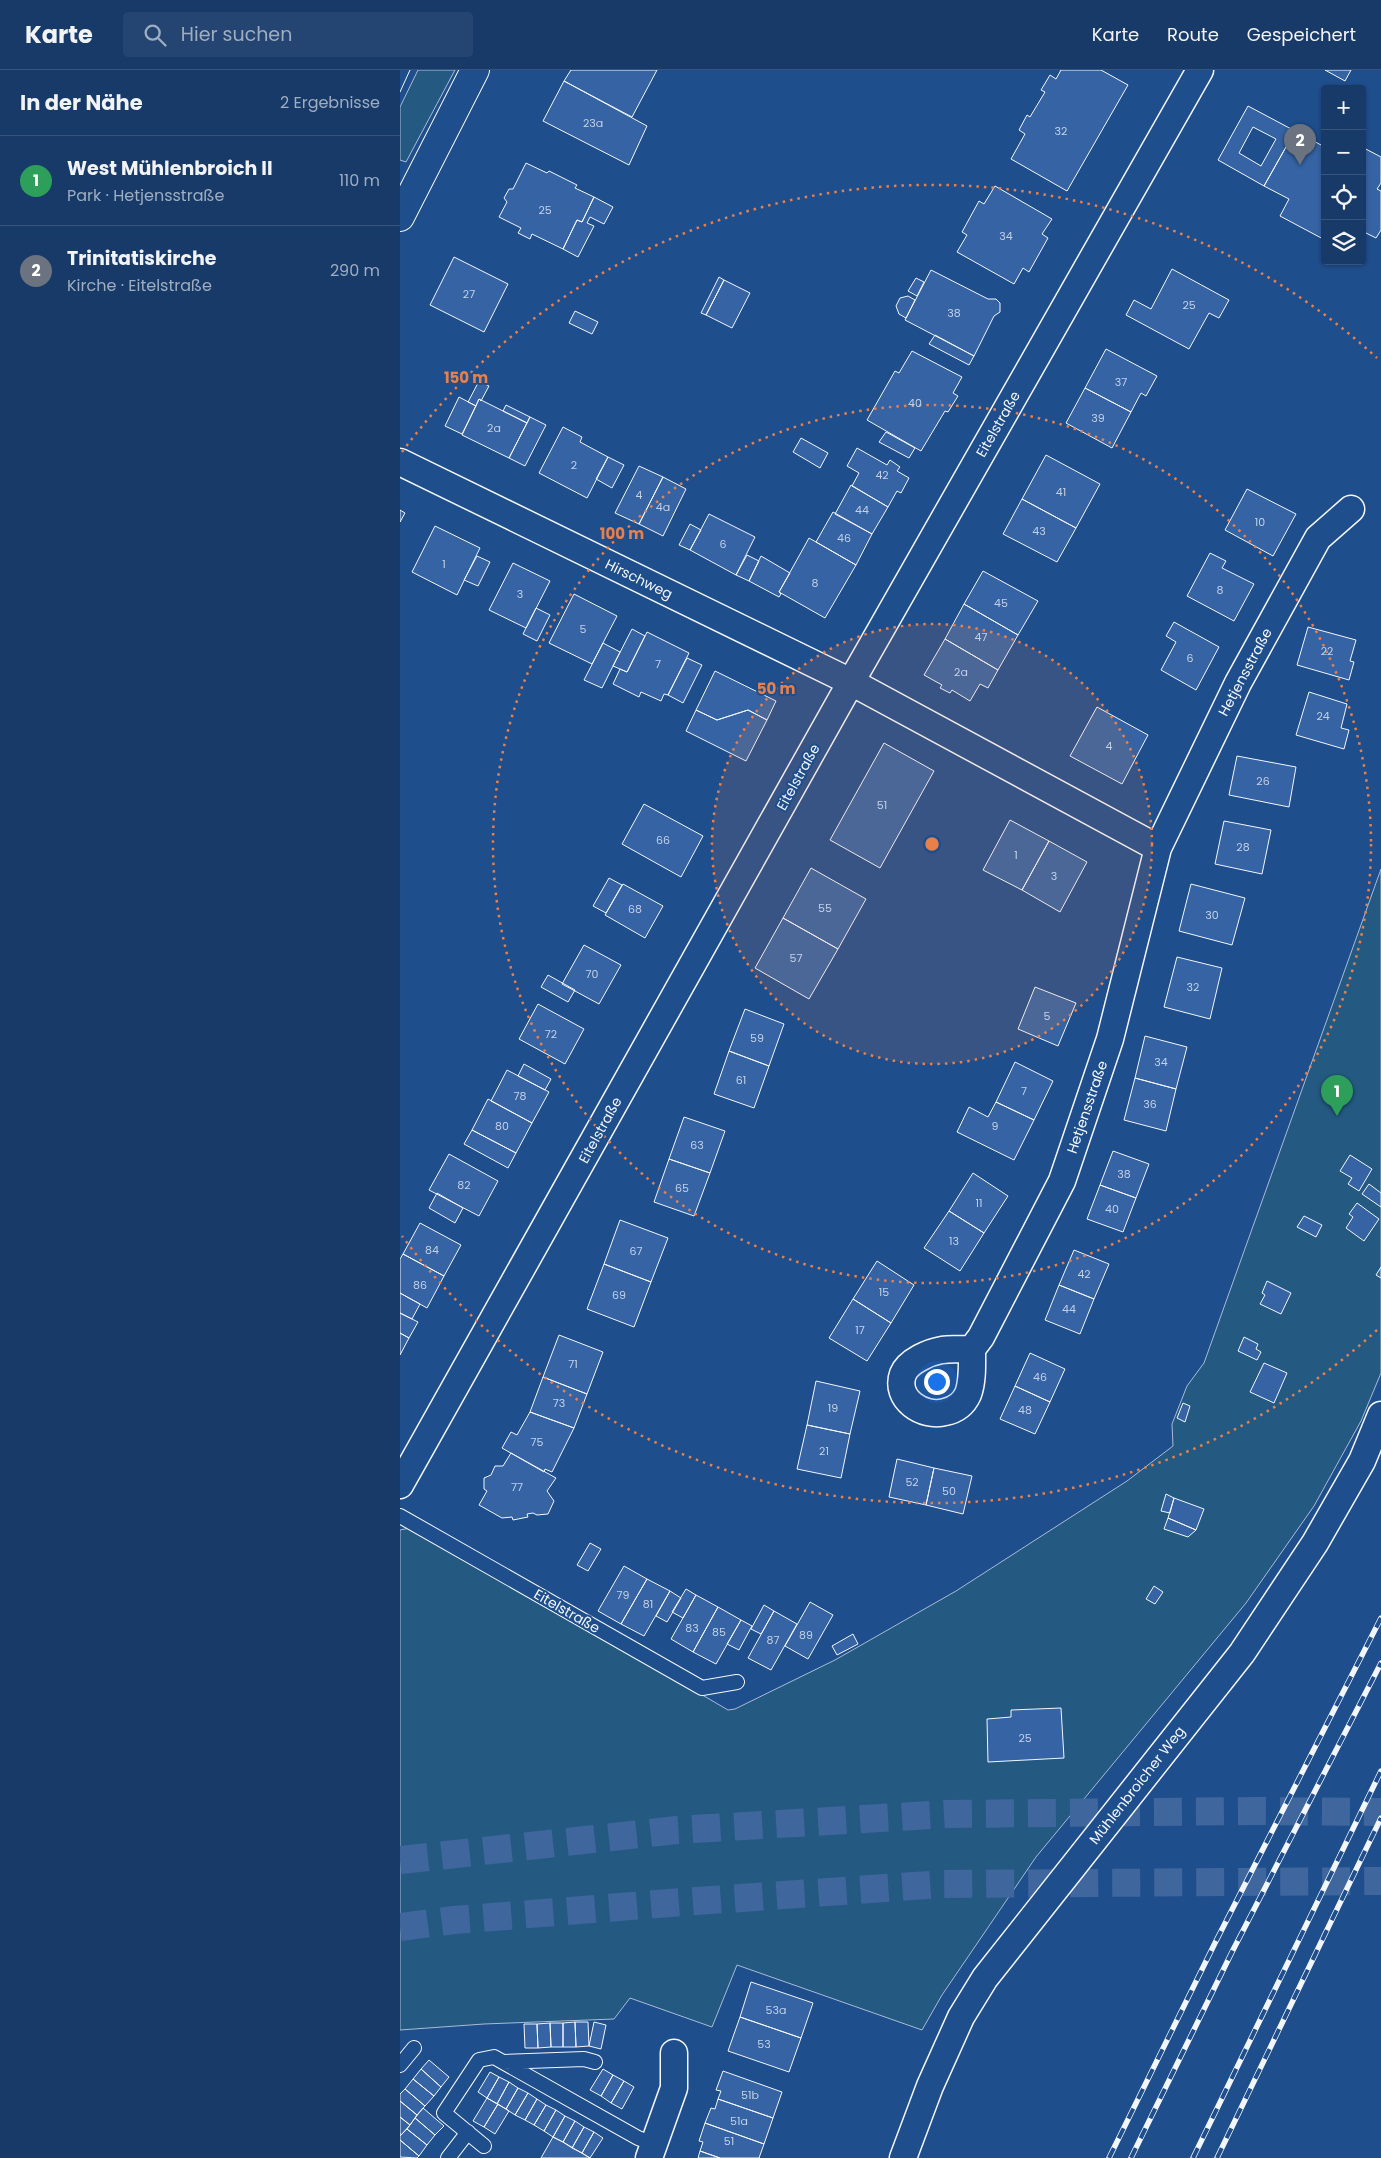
<!DOCTYPE html>
<html lang="de">
<head>
<meta charset="utf-8">
<style>
	:root { --surface:#173a69; --page:#244571; --text:#f1f3f6; --muted:#9eadc0; --line:#36547d; --accent:#ea580c }
	body { margin:0; font-family:Poppins,sans-serif; background:var(--page); color:var(--text) }
	.controls { position:absolute; right:15px; top:15px; display:grid; overflow:hidden; border-radius:5px; box-shadow:0 1px 4px #0004 }
	.controls button { width:45px; height:45px; display:grid; place-items:center; padding:0; border:0; border-bottom:1px solid var(--line); background:var(--surface); color:var(--text); font:25px sans-serif }
	.you { position:absolute; left:536px; top:1311px; width:18px; height:18px; margin:-12px; border:4px solid #fff; border-radius:50%; background:#1a73e8; box-shadow:0 0 0 8px #1a73e833 }
	.badge { display:grid; place-items:center; width:32px; height:32px; border-radius:50%; background:var(--accent); color:#fff; font-size:16px; font-weight:700 }
	.pin { position:absolute; translate:-50% -41px; filter:drop-shadow(0 1px 2px #0008) }
	.pin::after { content:''; position:absolute; top:26px; width:18px; height:15px; background:inherit; clip-path:polygon(0 0,100% 0,50% 100%) }
	.list { margin:0; padding:0; list-style:none }
	h2 { display:flex; justify-content:space-between; align-items:center; height:65px; margin:0; padding:0 20px; font-size:21px }
	h2 small { font-size:16px; font-weight:400; color:var(--muted) }
	.list li { display:grid; grid-template-columns:32px 1fr auto; gap:15px; align-items:center; box-sizing:border-box; height:90px; padding:0 20px; border-top:1px solid var(--line) }
	.list b { display:block; font-size:19px; white-space:nowrap }
	.list p { margin:0; font-size:16px; white-space:nowrap; color:var(--muted) }
	.list em { font-size:16px; font-style:normal; color:var(--muted) }
	.icon { flex:none; width:28px; height:28px; fill:none; stroke:currentColor; stroke-width:2; stroke-linecap:round; stroke-linejoin:round }
	.map { position:relative; flex:none; width:981px; height:2088px; overflow:hidden }
	header { display:flex; align-items:center; gap:30px; box-sizing:border-box; height:70px; padding:0 25px; background:var(--surface); border-bottom:1px solid var(--line) }
	header strong { font-size:24px }
	nav { display:flex; gap:28px; margin-inline-start:auto; font-size:18px }
	.search { width:350px; height:45px; background:var(--page); display:flex; align-items:center; gap:12px; box-sizing:border-box; padding:0 18px; border-radius:5px; color:var(--muted); font-size:19px }
	main { display:flex }
	aside { flex:1; background:var(--surface) }
	.map>svg:first-child { display:block }
	.green { fill:#245a82; stroke:#a8bbd7 }
	.building { fill:#3563a3; stroke:#f2f6ff; fill-rule:evenodd }
	.lines { fill:none; stroke-linecap:round; stroke-linejoin:round }
	.motorway-tunnel { stroke:#3f679d; stroke-width:28; stroke-dasharray:28 14; stroke-linecap:butt }
	.service-casing { stroke:#f2f6ff; stroke-width:16 }
	.minor-casing { stroke:#f2f6ff; stroke-width:29 }
	.secondary-casing { stroke:#f2f6ff; stroke-width:30 }
	.service { stroke:#1f4e8c; stroke-width:14 }
	.minor { stroke:#1f4e8c; stroke-width:26 }
	.secondary { stroke:#1f4e8c; stroke-width:28 }
	.tram { stroke:#f2f6ff; stroke-width:1 }
	.rail-casing { stroke:#f2f6ff; stroke-width:5.5 }
	.rail { stroke:#1f4e8c; stroke-width:4; stroke-dasharray:11; stroke-linecap:butt }
	.ring { fill:none; stroke:#ea8049; stroke-width:2.5; stroke-dasharray:2.5 5 }
	.labels { text-anchor:middle; stroke-width:4; stroke-linejoin:round; paint-order:stroke }
	.number-label { font-size:11px; fill:#c3d1e8 }
	.street-label { font-size:14px; fill:#f2f6ff; stroke:#1f4e8c }
	.centre { fill:#ea8049; stroke:#1f4e8c; stroke-width:2.5 }
	.ring-label { font-size:15px; text-anchor:middle; font-weight:bold; fill:#ea8049; stroke:#1f4e8c; stroke-width:4; stroke-linejoin:round; paint-order:stroke }
</style>
</head>
<body>
<header>
<strong>Karte</strong>
<div class="search"><svg class="icon" aria-label="search" viewBox="0 0 24 24"><circle cx="10" cy="10" r="6"/><path d="M15 15l6 6"/></svg>Hier suchen</div>
<nav><a>Karte</a><a>Route</a><a>Gespeichert</a></nav>
</header>
<main>
<aside>
<h2>In der Nähe<small>2 Ergebnisse</small></h2>
<ul class="list">
<li><span class="badge" style="background:#2e9e5b">1</span><div><b>West Mühlenbroich II</b><p>Park · Hetjensstraße</p></div><em>110 m</em></li>
<li><span class="badge" style="background:#6b7280">2</span><div><b>Trinitatiskirche</b><p>Kirche · Eitelstraße</p></div><em>290 m</em></li>
</ul>
</aside>
<div class="map">
<svg width="981" height="2088" viewBox="0 0 981 2088">
	<rect width="100%" height="100%" fill="#1f4e8c"/>
	<path class="green" d="M18,0H55L6,92L0,90V37Z
		M981,799V1303L961,1351L914,1436L846,1533L636,1787L542,1925L522,1960L337,1895L312,1957L230,1928L214,1949L84,1954L0,1960V1460L15,1457L328,1640L335,1639L435,1590L556,1521L727,1411L773,1376L772,1354L787,1316L804,1293Z"/>
	<path class="building" d="M171,0H257L232,47L164,11Z
		M661,0H701L728,15L667,121L611,89L625,64L619,60L627,45L630,47L645,22L641,20L650,5L656,9Z
		M925,0H951L945,11Z
		M164,11L247,56L229,95L143,51Z
		M848,36L895,61L864,116L818,90ZM853,57L876,69L861,96L839,83Z
		M895,61L921,75L925,68V170L880,146L889,129L864,116Z
		M962,77L981,87V113L977,119L981,121V160L976,168L962,161Z
		M126,93L147,103L149,101L177,115L175,118L194,127L182,152L177,150L163,179L132,164L130,169L118,163L121,158L99,147L107,132L104,128L109,119H113Z
		M595,116L652,149L642,164L648,168L629,202L623,198L614,214L557,182L567,165L562,162L579,131L584,134Z
		M194,127L213,137L204,154L190,147L187,153L194,156L178,187L163,179L177,150L182,152Z
		M54,187L108,214L84,262L30,235Z
		M772,199L829,230L819,248L809,243L789,279L726,245L734,230L751,239Z
		M531,200L588,229H596L600,233V242L594,246L574,286L505,250Z
		M319,207L324,210L306,245L301,243Z
		M516,208L524,212L517,226L508,221Z
		M324,210L350,223L332,258L306,245Z
		M508,226L515,230L506,248L499,244L496,236L500,228Z
		M175,241L198,252L192,264L169,253Z
		M535,265L574,286L569,295L529,274Z
		M706,279L757,306L746,326L741,323L731,342L685,318Z
		M512,281L562,307L553,323L558,326L548,342L545,341L521,381L467,350L495,301L499,303Z
		M79,311L89,316L81,331L79,329L76,336L68,332Z
		M685,318L731,342L712,378L666,353Z
		M59,327L76,336L62,364L45,356Z
		M79,329L127,353L109,388L62,365Z
		M106,335L130,347L127,353L103,341Z
		M130,347L146,355L125,396L109,388Z
		M163,357L182,367L180,372L208,387L187,428L139,403Z
		M486,362L515,378L509,388L479,372Z
		M401,368L428,383L420,398L393,382Z
		M457,378L487,395L490,390L500,397L497,401L509,408L501,423L497,421L488,437L452,416L459,403L447,396Z
		M646,385L700,414L676,458L622,429Z
		M208,387L224,395L212,418L196,409Z
		M239,396L263,407L239,454L215,443Z
		M263,407L286,419L263,466L239,454Z
		M451,415L488,437L472,464L435,444Z
		M847,419L896,444L873,486L825,460Z
		M622,429L676,458L657,492L603,464Z
		M0,440L5,443L0,452Z
		M433,442L472,464L456,495L416,472Z
		M309,444L355,467L336,505L290,480Z
		M290,454L301,460L290,480L279,475Z
		M35,456L80,478L57,525L12,502Z
		M409,468L456,495L425,548L379,522Z
		M810,483L826,491L822,498L854,514L834,551L787,526Z
		M347,485L359,491L349,511L336,505Z
		M77,486L90,492L78,516L64,510Z
		M361,486L390,503L379,522L381,524L379,527L349,511Z
		M113,493L150,511L126,558L89,540Z
		M583,501L638,531L618,565L564,534Z
		M174,524L217,546L192,594L149,573Z
		M564,534L618,565L598,600L545,569Z
		M136,538L150,545L137,571L123,564Z
		M774,552L819,577L796,620L761,600L776,572L766,566Z
		M908,557L956,570L950,591L954,592L949,610L897,595Z
		M232,559L245,566L227,602L213,596Z
		M247,562L289,583L268,625L264,624L261,631L241,622L239,627L213,614L220,599L227,602Z
		M545,569L598,600L588,618L580,614L570,631L552,620L550,623L540,618L542,615L524,605Z
		M203,573L220,582L202,618L184,610Z
		M287,588L302,595L283,633L268,625Z
		M315,601L376,631L367,650L348,640L317,650L296,640Z
		M909,622L947,634L941,658L949,660L944,679L896,665Z
		M697,637L748,665L722,714L670,686Z
		M296,640L317,650L348,640L367,650L346,691L286,661Z
		M484,673L534,701L480,798L430,770Z
		M837,686L896,697L889,737L829,725Z
		M244,734L303,766L281,807L222,774Z
		M610,750L649,771L622,820L583,800Z
		M824,751L871,760L862,804L815,794Z
		M649,771L687,792L660,842L622,820Z
		M411,798L466,829L438,879L383,848Z
		M209,808L222,815L206,843L193,836Z
		M223,814L263,836L245,868L205,845Z
		M791,814L845,828L832,875L779,861Z
		M383,848L438,879L409,929L355,898Z
		M184,875L221,895L199,934L162,914Z
		M777,887L822,898L810,949L764,937Z
		M148,905L175,920L168,932L141,917Z
		M635,917L676,933L658,976L618,959Z
		M138,934L184,959L165,994L119,969Z
		M345,939L384,954L369,996L329,981Z
		M745,966L787,977L776,1019L735,1008Z
		M329,981L369,996L354,1038L314,1024Z
		M615,992L653,1011L634,1050L596,1032Z
		M124,994L151,1009L145,1020L118,1006Z
		M107,1000L149,1022L132,1053L91,1031Z
		M735,1008L776,1019L766,1061L724,1050Z
		M88,1029L132,1053L116,1083L72,1060Z
		M596,1032L634,1050L614,1090L557,1062L569,1037L588,1047Z
		M284,1047L325,1061L310,1103L269,1089Z
		M72,1060L116,1083L108,1098L64,1074Z
		M713,1081L749,1094L736,1128L700,1115Z
		M49,1084L98,1111L79,1146L29,1120Z
		M950,1085L972,1099L959,1121L948,1114L952,1108L940,1101Z
		M269,1089L310,1103L294,1146L254,1132Z
		M573,1103L608,1126L584,1163L549,1141Z
		M969,1114L981,1123V1137L962,1124Z
		M700,1115L736,1128L723,1162L687,1149Z
		M37,1123L63,1138L55,1153L29,1138Z
		M957,1133L979,1149L964,1171L946,1158L953,1147L949,1144Z
		M549,1141L584,1163L560,1201L524,1178Z
		M904,1146L922,1155L916,1167L897,1157Z
		M220,1150L268,1168L251,1212L204,1194Z
		M20,1153L61,1175L44,1206L3,1184Z
		M674,1180L709,1194L694,1229L659,1215Z
		M3,1184L44,1206L27,1238L0,1223V1189Z
		M477,1191L514,1215L491,1253L453,1229Z
		M204,1194L251,1212L234,1257L187,1239Z
		M981,1197V1208L976,1205Z
		M867,1211L891,1223L881,1244L860,1234L865,1225L862,1223Z
		M659,1215L694,1229L680,1264L645,1250Z
		M0,1223L20,1234L12,1249L0,1243Z
		M453,1229L491,1253L467,1291L429,1268Z
		M0,1243L18,1252L9,1268L0,1263Z
		M0,1263L9,1268L0,1285Z
		M159,1265L203,1282L187,1324L143,1307Z
		M844,1267L858,1274L856,1279L861,1282L857,1290L838,1281Z
		M630,1283L665,1299L650,1332L615,1316Z
		M864,1293L887,1303L874,1333L850,1322Z
		M143,1307L187,1324L174,1358L130,1342Z
		M416,1311L460,1321L450,1364L407,1355Z
		M615,1316L650,1332L635,1364L600,1349Z
		M783,1333L790,1336L785,1352L777,1348Z
		M130,1342L174,1358L152,1402L145,1399L144,1402L102,1378L111,1362L117,1365Z
		M407,1355L450,1364L441,1408L397,1399Z
		M111,1383L156,1408L147,1421L154,1431L148,1444L137,1445L133,1443L127,1444L128,1447L113,1450L112,1447L102,1448L79,1435L87,1421L84,1419V1408L91,1405L95,1396H103Z
		M497,1389L534,1398L526,1435L489,1427Z
		M534,1398L572,1406L563,1444L526,1435Z
		M766,1424L774,1428L770,1443L761,1441Z
		M774,1428L804,1439L796,1460L768,1448Z
		M768,1448L796,1460L788,1467L764,1459Z
		M190,1473L201,1479L188,1501L177,1495Z
		M224,1496L247,1509L221,1554L198,1541Z
		M247,1509L270,1521L244,1566L221,1554Z
		M754,1516L763,1522L755,1534L746,1529Z
		M286,1519L296,1525L283,1548L272,1542Z
		M270,1521L281,1528L267,1552L256,1546Z
		M296,1525L318,1537L293,1582L271,1569Z
		M410,1532L433,1545L408,1589L385,1576Z
		M364,1535L374,1541L361,1564L351,1559Z
		M318,1537L341,1550L316,1594L293,1582Z
		M374,1541L397,1554L371,1600L348,1588Z
		M341,1550L352,1556L339,1580L327,1574Z
		M453,1564L458,1574L437,1585L432,1576Z
		M661,1638L664,1688L588,1692L587,1649L611,1647V1640Z
		M351,1912L413,1933L401,1968L340,1947Z
		M340,1947L401,1968L389,2002L328,1981Z
		M175,1952H188L189,1976L176,1977Z
		M175,1952L176,1977H163V1953Z
		M194,1952L206,1955L201,1979L189,1976Z
		M150,1953L151,1977L138,1978L137,1954Z
		M150,1953H163V1977H151Z
		M124,1954H137L138,1978H125Z
		M29,1990L49,2007L41,2017L21,1999Z
		M21,1999L41,2017L34,2026L13,2009Z
		M203,1999L213,2005L201,2026L190,2020Z
		M323,2001L382,2022L373,2048L318,2029L321,2021L316,2020Z
		M90,2002L99,2007L87,2028L78,2022Z
		M213,2005L224,2011L211,2033L201,2026Z
		M99,2007L109,2012L97,2034L87,2028Z
		M13,2009L34,2026L25,2036L5,2019Z
		M224,2011L234,2017L222,2039L211,2033Z
		M109,2012L118,2018L106,2039L97,2034Z
		M118,2018L128,2023L115,2045L106,2039Z
		M5,2019L25,2036L17,2045L0,2031V2024Z
		M128,2023L137,2029L125,2050L115,2045Z
		M87,2028L98,2034L84,2057L73,2051Z
		M137,2029L146,2035L134,2055L125,2050Z
		M318,2029L373,2048L364,2074L305,2053L311,2038L315,2039Z
		M0,2031L17,2045L10,2055L0,2047Z
		M98,2034L109,2041L95,2064L84,2057Z
		M146,2035L156,2040L144,2061L134,2055Z
		M23,2038L44,2056L35,2065L15,2048Z
		M156,2040L165,2046L153,2067L144,2061Z
		M165,2046L175,2051L163,2072L153,2067Z
		M0,2047L10,2055L1,2065L0,2063Z
		M15,2048L35,2065L27,2075L7,2059Z
		M175,2051L184,2057L172,2078L163,2072Z
		M305,2053L364,2074L359,2088H320L300,2081L303,2072L299,2071Z
		M184,2057L194,2062L182,2083L172,2078Z
		M7,2059L27,2075L19,2086L0,2070V2066Z
		M194,2062L203,2068L190,2088L182,2083Z
		M153,2067L163,2072L190,2088H141Z
		M0,2070L19,2086L17,2088L0,2087Z
		M300,2081L320,2088H298Z"/>
	<g class="lines">
		<path class="motorway-tunnel" d="M0,1790L277,1760L548,1744L852,1741L981,1742
			M0,1857L54,1850L283,1832L543,1814L981,1811"/>
		<defs>
			<path id="service" d="M0,1446L302,1618L337,1612
				M104,1992L184,1989L195,1992
				M0,1995L14,1978
				M84,2076L44,2043L79,1990L94,1987L238,2068L254,2074
				M48,2088L68,2062"/>
			<path id="minor" d="M0,392L451,612L758,778
				M572,1279C572,1293 573,1311 568,1324C563,1335 555,1340 545,1342C523,1348 494,1329 503,1304C508,1291 530,1282 542,1280C551,1279 562,1279 572,1279L581,1267L662,1111L710,969L758,778L838,613L918,468L951,439
				M0,1415L451,612L800,0
				M249,2088L274,2018V1983
				M503,2088L530,2016L561,1947L585,1908L842,1583L915,1473L962,1391L981,1345"/>
			<path id="secondary" d="M0,147L75,0"/>
		</defs>
		<use href="#service" class="service-casing"/>
		<use href="#minor" class="minor-casing"/>
		<use href="#secondary" class="secondary-casing"/>
		<use href="#service" class="service"/>
		<use href="#minor" class="minor"/>
		<use href="#secondary" class="secondary"/>
		<path class="tram" d="M0,22L10,0"/>
		<defs>
			<path id="rail" d="M709,2088L815,1873L981,1548
				M731,2088L832,1882L981,1593
				M793,2088L981,1701
				M817,2088L981,1748"/>
		</defs>
		<use href="#rail" class="rail-casing"/>
		<use href="#rail" class="rail"/>
	</g>
	<circle cx="532" cy="774" r="220" fill="#ea8049" fill-opacity=".12"/>
	<g class="ring">
		<circle cx="532" cy="774" r="220"/>
		<circle cx="532" cy="774" r="439"/>
		<path d="M977 1260A659 659 0 0 1 2 1166M2 382A659 659 0 0 1 977 288"/>
	</g>
	<g class="labels">
		<g class="number-label">
			<text x="193" y="57">23a</text>
			<text x="661" y="65">32</text>
			<text x="145" y="144">25</text>
			<text x="606" y="170">34</text>
			<text x="69" y="228">27</text>
			<text x="789" y="239">25</text>
			<text x="554" y="247">38</text>
			<text x="721" y="316">37</text>
			<text x="515" y="337">40</text>
			<text x="698" y="352">39</text>
			<text x="94" y="362">2a</text>
			<text x="174" y="399">2</text>
			<text x="482" y="409">42</text>
			<text x="661" y="426">41</text>
			<text x="239" y="429">4</text>
			<text x="263" y="441">4a</text>
			<text x="462" y="444">44</text>
			<text x="860" y="456">10</text>
			<text x="639" y="465">43</text>
			<text x="444" y="472">46</text>
			<text x="323" y="478">6</text>
			<text x="44" y="498">1</text>
			<text x="415" y="517">8</text>
			<text x="820" y="524">8</text>
			<text x="120" y="528">3</text>
			<text x="601" y="537">45</text>
			<text x="183" y="563">5</text>
			<text x="581" y="571">47</text>
			<text x="927" y="585">22</text>
			<text x="790" y="592">6</text>
			<text x="258" y="598">7</text>
			<text x="561" y="606">2a</text>
			<text x="923" y="650">24</text>
			<text x="709" y="680">4</text>
			<text x="863" y="715">26</text>
			<text x="482" y="739">51</text>
			<text x="263" y="774">66</text>
			<text x="843" y="781">28</text>
			<text x="616" y="789">1</text>
			<text x="654" y="810">3</text>
			<text x="425" y="842">55</text>
			<text x="235" y="843">68</text>
			<text x="812" y="849">30</text>
			<text x="396" y="892">57</text>
			<text x="192" y="908">70</text>
			<text x="793" y="921">32</text>
			<text x="647" y="950">5</text>
			<text x="151" y="968">72</text>
			<text x="357" y="972">59</text>
			<text x="761" y="996">34</text>
			<text x="341" y="1014">61</text>
			<text x="624" y="1025">7</text>
			<text x="120" y="1030">78</text>
			<text x="750" y="1038">36</text>
			<text x="102" y="1060">80</text>
			<text x="595" y="1060">9</text>
			<text x="297" y="1079">63</text>
			<text x="724" y="1108">38</text>
			<text x="64" y="1119">82</text>
			<text x="282" y="1122">65</text>
			<text x="579" y="1137">11</text>
			<text x="712" y="1143">40</text>
			<text x="554" y="1175">13</text>
			<text x="32" y="1184">84</text>
			<text x="236" y="1185">67</text>
			<text x="684" y="1208">42</text>
			<text x="20" y="1219">86</text>
			<text x="484" y="1226">15</text>
			<text x="219" y="1229">69</text>
			<text x="669" y="1243">44</text>
			<text x="460" y="1264">17</text>
			<text x="173" y="1298">71</text>
			<text x="640" y="1311">46</text>
			<text x="159" y="1337">73</text>
			<text x="433" y="1342">19</text>
			<text x="625" y="1344">48</text>
			<text x="137" y="1376">75</text>
			<text x="424" y="1385">21</text>
			<text x="512" y="1416">52</text>
			<text x="117" y="1421">77</text>
			<text x="549" y="1425">50</text>
			<text x="223" y="1529">79</text>
			<text x="248" y="1538">81</text>
			<text x="292" y="1562">83</text>
			<text x="319" y="1566">85</text>
			<text x="406" y="1569">89</text>
			<text x="373" y="1574">87</text>
			<text x="625" y="1672">25</text>
			<text x="376" y="1944">53a</text>
			<text x="364" y="1978">53</text>
			<text x="350" y="2029">51b</text>
			<text x="339" y="2055">51a</text>
			<text x="329" y="2075">51</text>
		</g>
		<g class="street-label">
			<text transform="translate(598 354) rotate(-60)" y="5">Eitelstraße</text>
			<text transform="translate(239 509) rotate(26)" y="5">Hirschweg</text>
			<text transform="translate(845 602) rotate(-62)" y="5">Hetjensstraße</text>
			<text transform="translate(398 707) rotate(-61)" y="5">Eitelstraße</text>
			<text transform="translate(687 1037) rotate(-71)" y="5">Hetjensstraße</text>
			<text transform="translate(200 1060) rotate(-61)" y="5">Eitelstraße</text>
			<text transform="translate(167 1541) rotate(30)" y="5">Eitelstraße</text>
			<text transform="translate(737 1715) rotate(-52)" y="5">Mühlenbroicher Weg</text>
		</g>
	</g>
	<circle cx="532" cy="774" r="8" class="centre"/>
	<g class="ring-label">
		<text x="66" y="313">150 m</text>
		<text x="222" y="469">100 m</text>
		<text x="376" y="624">50 m</text>
	</g>
</svg>
<div class="controls">
<button>+</button>
<button>−</button>
<button><svg class="icon" aria-label="locate" viewBox="0 0 24 24"><circle cx="12" cy="12" r="6"/><path d="M12 2v4M12 18v4M2 12h4M18 12h4"/></svg></button>
<button><svg class="icon" aria-label="layers" viewBox="0 0 24 24"><path d="M12 4l9 5-9 5-9-5zM3 14l9 5 9-5"/></svg></button>
</div>
<div class="you"></div>
<div class="pin badge" style="left:937px;top:1046px;background:#2e9e5b">1</div>
<div class="pin badge" style="left:900px;top:95px;background:#6b7280">2</div>
</div>
</main>
</body>
</html>
